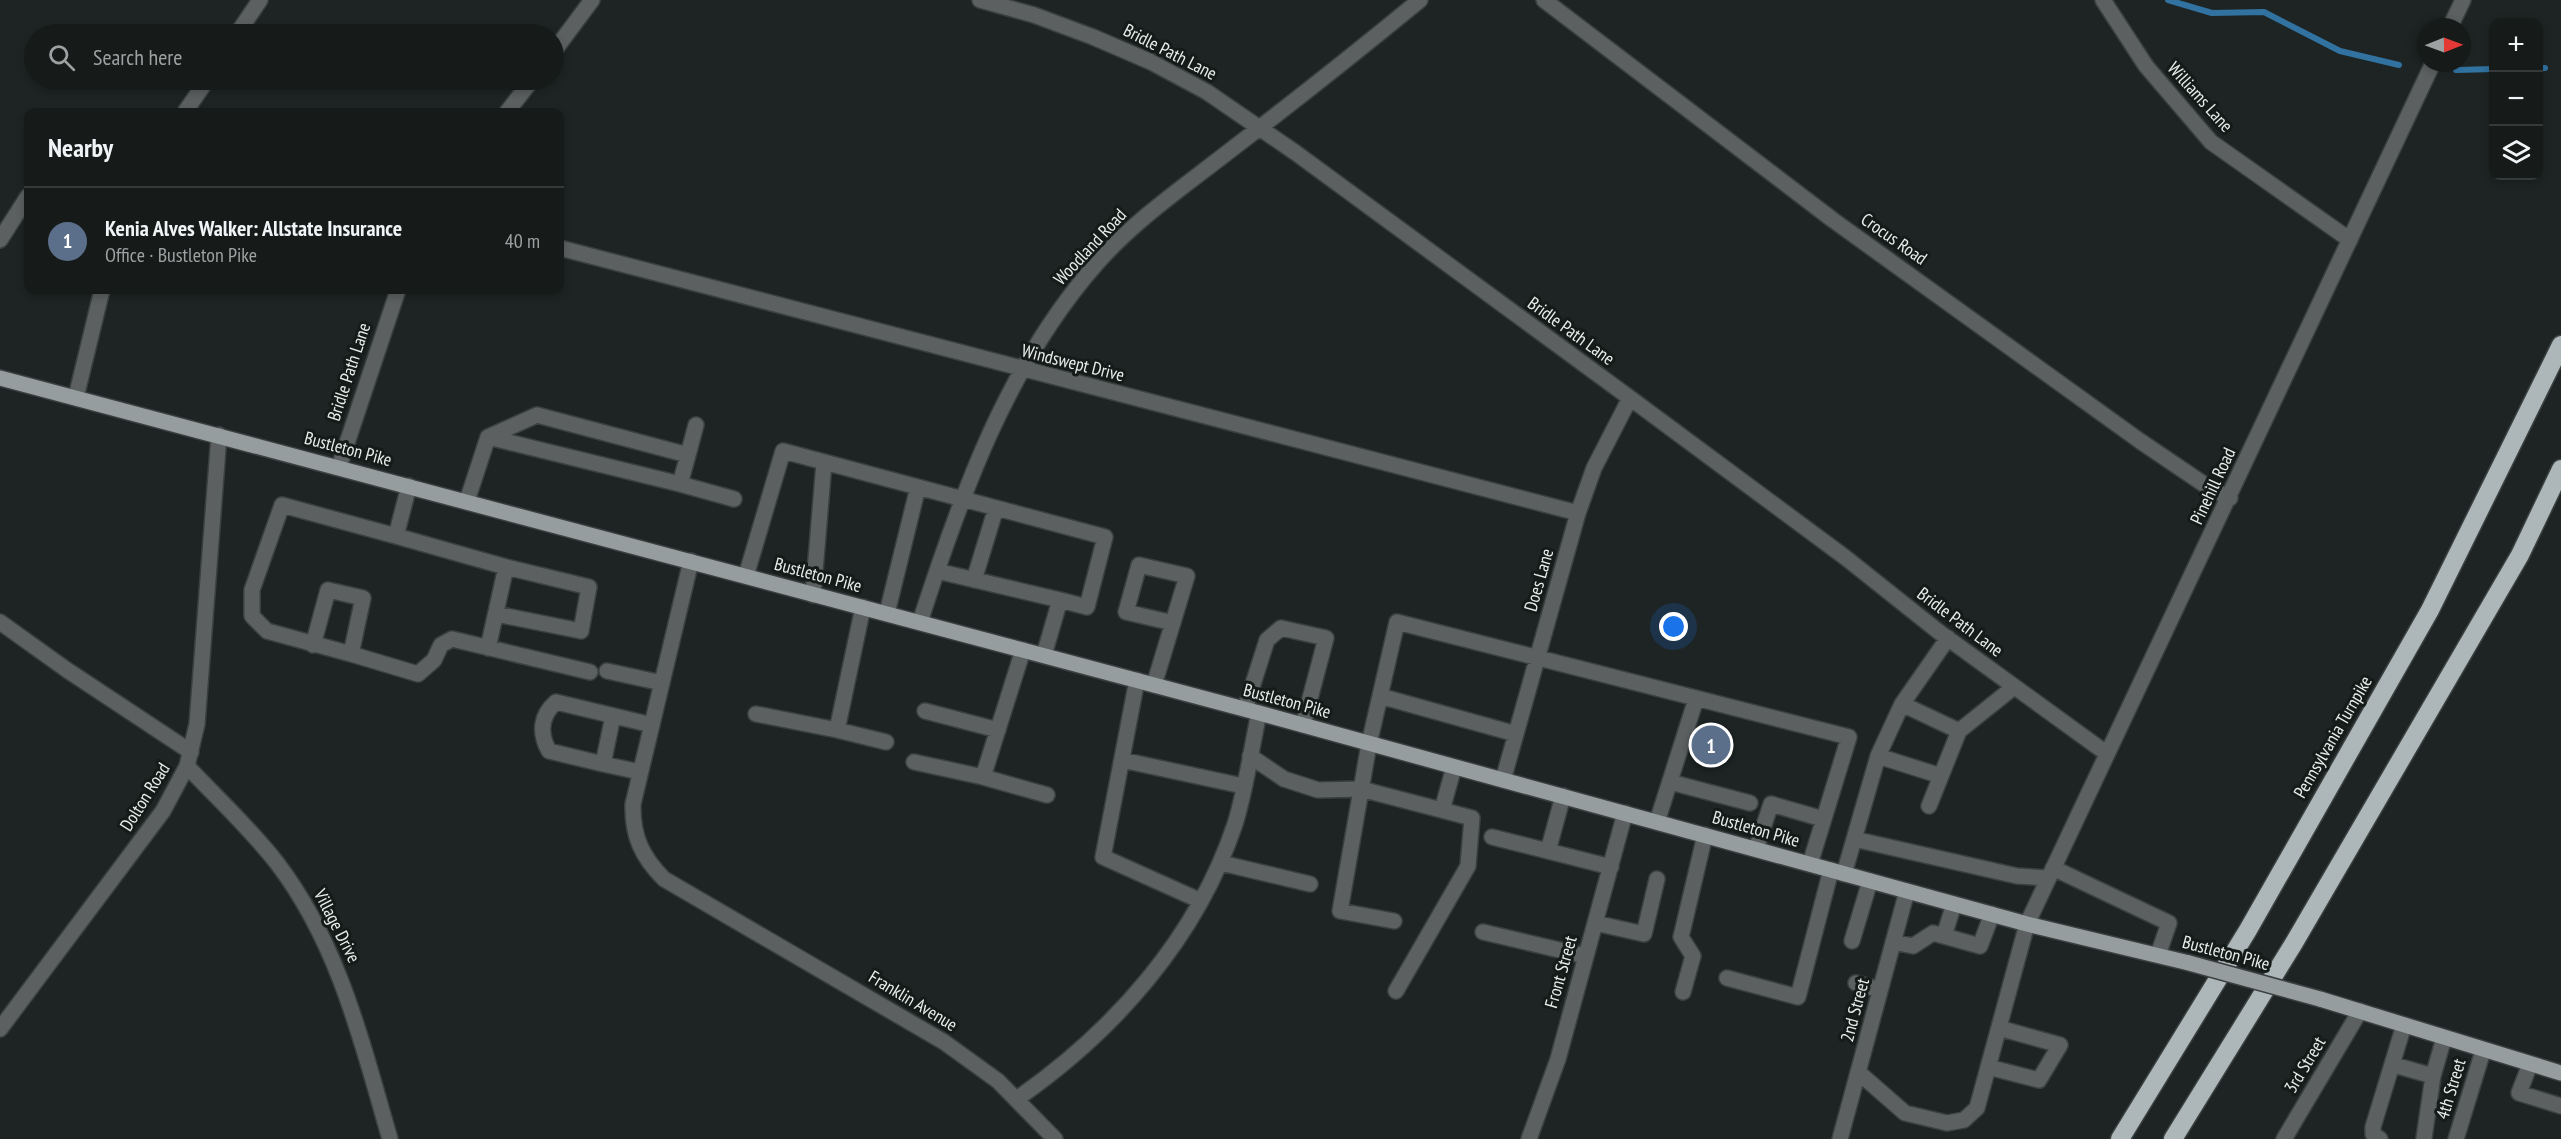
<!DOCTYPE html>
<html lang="en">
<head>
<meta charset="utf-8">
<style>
	:root { --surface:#161b1a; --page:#1f2423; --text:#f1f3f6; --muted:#9ea1a2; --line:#353939; --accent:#1a73e8 }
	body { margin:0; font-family:"PT Sans Narrow",sans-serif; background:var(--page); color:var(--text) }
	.controls { position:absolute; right:18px; top:18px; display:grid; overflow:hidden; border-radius:12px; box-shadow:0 3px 9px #0003 }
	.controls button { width:54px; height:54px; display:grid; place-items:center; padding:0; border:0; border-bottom:2px solid var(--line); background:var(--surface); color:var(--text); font:30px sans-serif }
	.compass { position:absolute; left:2417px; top:18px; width:54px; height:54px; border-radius:50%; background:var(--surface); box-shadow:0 3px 9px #0003; rotate:89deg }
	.you { position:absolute; left:1674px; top:627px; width:21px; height:21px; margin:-15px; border:4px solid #fff; border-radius:50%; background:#1a73e8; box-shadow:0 0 0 9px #1a73e833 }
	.badge { display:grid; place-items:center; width:39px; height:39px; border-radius:50%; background:var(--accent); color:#fff; font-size:20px; font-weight:700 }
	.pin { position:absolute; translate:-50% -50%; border:3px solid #fff; box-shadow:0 2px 6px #0006 }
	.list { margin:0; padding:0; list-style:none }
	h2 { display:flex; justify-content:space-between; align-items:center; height:78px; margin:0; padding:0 24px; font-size:26px }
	h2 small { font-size:20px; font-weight:400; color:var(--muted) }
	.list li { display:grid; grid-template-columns:39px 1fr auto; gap:18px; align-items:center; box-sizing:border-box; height:108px; padding:0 24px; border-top:2px solid var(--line) }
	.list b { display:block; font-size:22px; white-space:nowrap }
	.list p { margin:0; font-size:20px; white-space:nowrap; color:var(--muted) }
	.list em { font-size:20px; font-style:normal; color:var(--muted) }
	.icon { flex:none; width:33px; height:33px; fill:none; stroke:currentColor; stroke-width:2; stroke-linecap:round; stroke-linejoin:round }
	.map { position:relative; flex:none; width:2561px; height:1139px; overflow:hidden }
	.search { position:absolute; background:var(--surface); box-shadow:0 3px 9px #0003; left:24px; top:24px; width:540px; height:66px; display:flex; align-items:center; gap:15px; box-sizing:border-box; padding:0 21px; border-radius:33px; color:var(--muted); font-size:22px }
	.panel { position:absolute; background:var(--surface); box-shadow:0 3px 9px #0003; left:24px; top:108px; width:540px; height:186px; border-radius:12px }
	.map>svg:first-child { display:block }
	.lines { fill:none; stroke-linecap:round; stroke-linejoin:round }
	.stream { stroke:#3172a0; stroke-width:6 }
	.minor-casing { stroke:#3a403f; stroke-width:18 }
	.major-casing { stroke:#3a403f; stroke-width:18 }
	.highway-casing { stroke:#3a403f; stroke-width:21 }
	.minor { stroke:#5c6061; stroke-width:15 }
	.major { stroke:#969d9f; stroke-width:15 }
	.highway { stroke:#adb6b8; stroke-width:18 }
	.major-bridge-casing { stroke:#3a403f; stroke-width:18; stroke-linecap:butt }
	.major-bridge { stroke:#969d9f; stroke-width:15 }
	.labels { text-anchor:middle; stroke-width:6; stroke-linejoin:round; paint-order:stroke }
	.street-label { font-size:18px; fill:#e9edec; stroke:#141b19 }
</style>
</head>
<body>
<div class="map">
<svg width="2561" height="1139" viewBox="0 0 2561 1139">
	<rect width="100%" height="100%" fill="#1d2423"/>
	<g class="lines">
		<path class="stream" d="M2168,0L2212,13L2264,12L2340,51L2399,65
			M2538,68H2545
			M2456,70L2494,69"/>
		<defs>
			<path id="minor" d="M980,0L1034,15L1093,37L1151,62L1207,92L1296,153L1630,398L1846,558L1939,632L2106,753
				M1544,0L1833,220L2140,441L2211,489L2230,498
				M2103,0L2146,66L2211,142L2350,240
				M2450,27L2463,0
				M237,34L260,0
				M554,51L592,0
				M185,112L207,80
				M507,112L532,80
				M0,240L28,196
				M560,248L1578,513
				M76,397L102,290
				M688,455L696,425
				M339,467L398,290
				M680,484L734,499
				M467,501L488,437L680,484L688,455L537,415L488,437
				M396,536L506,567L488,648
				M691,561L633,804C632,836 642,857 664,879L944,1042L998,1081L1055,1139
				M937,571L1060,600L1044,655
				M746,576L783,451L1105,537L1087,607L1060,600
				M974,580L996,508
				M813,595L824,463
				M863,607L837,730L886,742
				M887,613L918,487
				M496,614L581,631L589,587L506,567
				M0,622L67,670L191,752
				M920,622C961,495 1007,365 1097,263C1136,219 1186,185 1232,149C1296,100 1358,51 1420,0
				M1948,638L1902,704L1959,731
				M313,645L328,590L363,598L351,654L267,631L252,616V590L282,505L396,536L409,486
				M1023,650L983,777L1047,795
				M351,654L418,674L434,660L441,645L452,639L590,672
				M607,671L662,683
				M1137,680L1103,857L1201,901
				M1154,685L1187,576L1139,565L1126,612L1173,623
				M1380,696L1516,734
				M1245,709L1267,640L1281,628L1326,638L1303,725
				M925,711L998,730
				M756,714L837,730
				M613,716L603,764L549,751C539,733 540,716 556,702L652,725
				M1250,756L1284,779L1318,790L1361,789L1472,818L1468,866L1396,991
				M1878,756L1941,776
				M1122,760L1243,786
				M914,762L983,777
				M603,764L640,772
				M187,766C217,798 250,828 277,863C339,944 362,1043 390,1139
				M1503,780L1578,513L1594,468L1630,398
				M1670,782L1750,803
				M1929,806L1959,731L2014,687
				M1442,810L1454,767
				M1657,822L1696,699
				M1492,837L1611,867
				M1854,839L2017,876L2048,878
				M1756,849L1771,804L1823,819
				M1548,851L1563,796
				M1221,863L1310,884
				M2053,868L2169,923L2158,955
				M1844,874L1878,756L1902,704
				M1394,921L1340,911L1369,744L1397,622L1849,737L1810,864
				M1595,923L1644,934L1657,879
				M1483,932L1585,956
				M1944,936L1954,904
				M1852,941L1870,881
				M1893,942L1913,946L1933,933L1980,946L1992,914
				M1727,978L1798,997L1831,870
				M1856,983L1880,990
				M1683,992L1693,956L1681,937L1705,835
				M0,1029L163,811L187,766L197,724L219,435
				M2530,1064L2519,1093L2561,1106
				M2394,1065L2433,1076
				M1988,1067L2039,1080L2060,1045L1999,1028
				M1858,1072L1905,1113L1947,1123L1964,1120L1977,1108L2027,924L2433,63
				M1018,1098C1114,1031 1197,938 1235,824C1246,789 1251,750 1259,713
				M2424,1138L2433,1076L2444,1038
				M1529,1139L1558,1059L1625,813
				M1840,1139L1907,891
				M2284,1139L2360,1011
				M2380,1139L2373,1134V1127L2404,1025
				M2456,1139L2483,1051"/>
			<path id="major" d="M0,378L1259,713L2027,924L2189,963
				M2320,999L2561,1073"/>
			<path id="highway" d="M2120,1139L2248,930L2430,610L2561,345
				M2173,1139L2294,943L2520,555L2561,469"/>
		</defs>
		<use href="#minor" class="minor-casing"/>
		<use href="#major" class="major-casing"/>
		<use href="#highway" class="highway-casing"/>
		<use href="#minor" class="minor"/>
		<use href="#major" class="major"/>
		<use href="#highway" class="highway"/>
		<defs>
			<path id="major-bridge" d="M2189,963L2320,999"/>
		</defs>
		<use href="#major-bridge" class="major-bridge-casing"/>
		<use href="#major-bridge" class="major-bridge"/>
	</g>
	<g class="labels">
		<g class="street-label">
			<text transform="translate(1170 52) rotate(27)" y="6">Bridle Path Lane</text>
			<text transform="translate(2200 97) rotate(48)" y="6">Williams Lane</text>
			<text transform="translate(1894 239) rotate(35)" y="6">Crocus Road</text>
			<text transform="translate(1090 247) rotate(-47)" y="6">Woodland Road</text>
			<text transform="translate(1571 331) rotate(36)" y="6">Bridle Path Lane</text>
			<text transform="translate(1073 363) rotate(14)" y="6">Windswept Drive</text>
			<text transform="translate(349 372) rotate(-72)" y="6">Bridle Path Lane</text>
			<text transform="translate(348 449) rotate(15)" y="6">Bustleton Pike</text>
			<text transform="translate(2213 486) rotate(-65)" y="6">Pinehill Road</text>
			<text transform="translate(818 575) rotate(15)" y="6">Bustleton Pike</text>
			<text transform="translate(1539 580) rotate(-74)" y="6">Does Lane</text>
			<text transform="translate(1960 622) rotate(37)" y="6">Bridle Path Lane</text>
			<text transform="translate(1287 701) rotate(15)" y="6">Bustleton Pike</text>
			<text transform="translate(2333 737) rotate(-60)" y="6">Pennsylvania Turnpike</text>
			<text transform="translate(145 797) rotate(-58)" y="6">Dolton Road</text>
			<text transform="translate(1756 829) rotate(16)" y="6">Bustleton Pike</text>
			<text transform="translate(337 926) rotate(63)" y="6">Village Drive</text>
			<text transform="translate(2226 953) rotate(15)" y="6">Bustleton Pike</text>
			<text transform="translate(1561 972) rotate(-74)" y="6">Front Street</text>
			<text transform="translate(913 1001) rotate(31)" y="6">Franklin Avenue</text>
			<text transform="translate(1855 1010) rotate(-75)" y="6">2nd Street</text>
			<text transform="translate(2305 1065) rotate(-59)" y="6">3rd Street</text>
			<text transform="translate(2451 1089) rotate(-73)" y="6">4th Street</text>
		</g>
	</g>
</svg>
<div class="controls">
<button>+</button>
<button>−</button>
<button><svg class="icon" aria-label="layers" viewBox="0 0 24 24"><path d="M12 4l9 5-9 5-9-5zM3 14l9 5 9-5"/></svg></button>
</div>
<svg class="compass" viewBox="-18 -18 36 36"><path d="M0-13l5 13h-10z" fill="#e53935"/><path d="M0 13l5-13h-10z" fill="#9ea1a2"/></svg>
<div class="you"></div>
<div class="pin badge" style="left:1711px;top:745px;background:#5c6f8a">1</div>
<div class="search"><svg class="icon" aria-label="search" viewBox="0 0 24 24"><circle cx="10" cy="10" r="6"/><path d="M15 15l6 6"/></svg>Search here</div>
<section class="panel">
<h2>Nearby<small></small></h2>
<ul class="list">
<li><span class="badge" style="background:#5c6f8a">1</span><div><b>Kenia Alves Walker: Allstate Insurance</b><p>Office · Bustleton Pike</p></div><em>40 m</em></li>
</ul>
</section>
</div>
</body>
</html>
